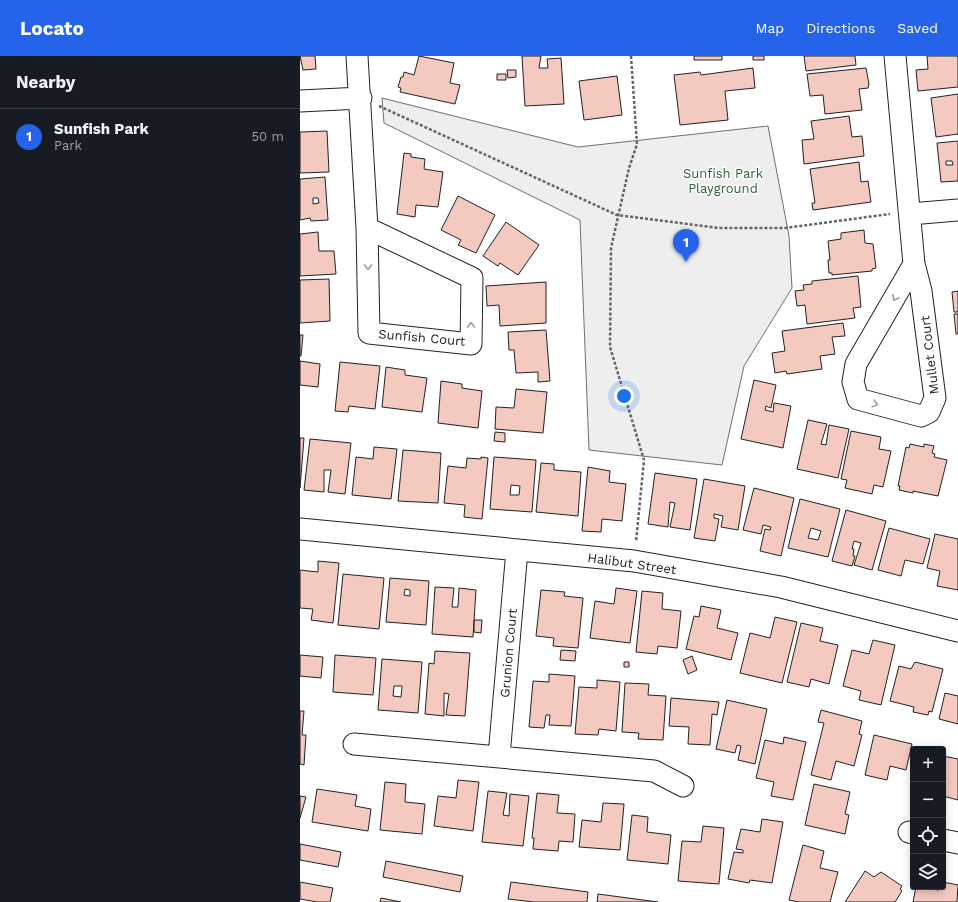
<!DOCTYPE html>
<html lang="en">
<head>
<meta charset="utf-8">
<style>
	:root { --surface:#171b24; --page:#20242c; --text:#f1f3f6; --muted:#9ea1a6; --line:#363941; --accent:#2563eb }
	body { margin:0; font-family:"Work Sans",sans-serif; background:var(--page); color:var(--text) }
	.controls { position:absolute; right:12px; bottom:12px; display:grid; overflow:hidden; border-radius:4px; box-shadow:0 2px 10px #0003 }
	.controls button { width:36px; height:36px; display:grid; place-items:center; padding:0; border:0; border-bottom:1px solid var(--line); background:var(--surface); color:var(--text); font:20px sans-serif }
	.you { position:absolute; left:324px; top:340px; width:14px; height:14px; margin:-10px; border:3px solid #fff; border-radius:50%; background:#1a73e8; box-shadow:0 0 0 6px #1a73e833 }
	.badge { display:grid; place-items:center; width:26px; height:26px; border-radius:50%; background:var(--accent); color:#fff; font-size:13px; font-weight:700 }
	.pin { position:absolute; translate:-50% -33px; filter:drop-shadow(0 1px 2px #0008) }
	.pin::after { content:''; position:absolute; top:21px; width:14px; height:12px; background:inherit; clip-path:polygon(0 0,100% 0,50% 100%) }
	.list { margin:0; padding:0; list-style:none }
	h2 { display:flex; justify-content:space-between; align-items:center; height:52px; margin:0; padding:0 16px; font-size:17px }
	h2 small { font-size:13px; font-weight:400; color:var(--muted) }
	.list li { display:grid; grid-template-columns:26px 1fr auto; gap:12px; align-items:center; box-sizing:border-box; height:56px; padding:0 16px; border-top:1px solid var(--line) }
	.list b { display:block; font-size:15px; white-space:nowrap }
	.list p { margin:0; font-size:13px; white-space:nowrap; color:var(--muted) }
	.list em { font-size:13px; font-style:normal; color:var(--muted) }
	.icon { flex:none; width:22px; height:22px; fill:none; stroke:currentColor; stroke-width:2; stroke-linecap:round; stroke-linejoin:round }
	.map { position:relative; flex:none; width:658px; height:846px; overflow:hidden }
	header { display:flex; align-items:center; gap:24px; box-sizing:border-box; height:56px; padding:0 20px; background:var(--accent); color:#fff }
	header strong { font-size:19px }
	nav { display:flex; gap:22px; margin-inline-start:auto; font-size:14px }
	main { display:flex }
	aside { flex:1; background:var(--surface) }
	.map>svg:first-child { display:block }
	.green { fill:#eee; stroke:#6f6f6f }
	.building { fill:#f3c9c0; stroke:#222; fill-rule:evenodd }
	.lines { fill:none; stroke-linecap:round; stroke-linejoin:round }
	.minor-casing { stroke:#222; stroke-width:23 }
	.path { stroke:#646464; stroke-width:2.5; stroke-dasharray:3 2; stroke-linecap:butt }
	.minor { stroke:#fff; stroke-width:21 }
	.oneway { stroke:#9c9c9c }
	.labels { text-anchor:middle; stroke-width:3; stroke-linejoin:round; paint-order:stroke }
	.park-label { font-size:13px; fill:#2f5e38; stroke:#fff }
	.street-label { font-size:13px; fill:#222; stroke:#fff }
</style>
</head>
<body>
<header>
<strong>Locato</strong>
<nav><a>Map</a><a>Directions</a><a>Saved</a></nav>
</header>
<main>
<aside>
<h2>Nearby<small></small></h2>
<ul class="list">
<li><span class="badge">1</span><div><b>Sunfish Park</b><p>Park</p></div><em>50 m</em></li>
</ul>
</aside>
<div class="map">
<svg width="658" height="846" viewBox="0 0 658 846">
	<rect width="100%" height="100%" fill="#fff"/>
	<path class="green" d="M82,42L278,91L468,70L489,180L492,232L444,310L422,409L289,394L280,164L84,67Z"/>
	<path class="building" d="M0,0H15L16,13L3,14Z
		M119,0L154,7L150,27L160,29L155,48L100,36L101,32L98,31L101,21H103L104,16L114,19Z
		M222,0H241L239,12H248L247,3L261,2L264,48L225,50Z
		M394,0H422V4H394Z
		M453,0H464V4H453Z
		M504,0H555L556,9L506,15Z
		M627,0H658V31L618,35L616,14L628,13Z
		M453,12L455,32L425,35L428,64L380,69L374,19L400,16L401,19Z
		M566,12L569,28L568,32L559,33L562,54L525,58L523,39L510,40L507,18Z
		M207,14H216V21L208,22Z
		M197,18H206V24H197Z
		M317,20L322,59L284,64L279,25Z
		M658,38V78L636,81L631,42Z
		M549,60L552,81L562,80L564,100L504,108L502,84L514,83L511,65Z
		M27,75L29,116L0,117V76Z
		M658,85V125L641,126L637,87ZM646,105H652L653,109H646Z
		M104,97L111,98V101L125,103L124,113L143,116L138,151L116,149L115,161L97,158Z
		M559,106L561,126L568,125L571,146L513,154L512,147H515L510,113Z
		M25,121L28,164L11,165L10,162L0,164V123ZM13,142H18L19,147L13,148Z
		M158,140L195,159L176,197L158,189L161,184L141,174Z
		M206,166L239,189L218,219L200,207L198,210L183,200Z
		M564,174L565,187L573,188L576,212L572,213V215L532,219V217H529L528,204H530L528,185L541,183V177Z
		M18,176L19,195H34L36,218L0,220V178Z
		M558,220L561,251L553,252L555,262L507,268L505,249L497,250L495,235L504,234L503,229L512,228V225Z
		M29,223L30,265L0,267V224Z
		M246,226V267L200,270L199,249L187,250L186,230Z
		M658,235V256H654L652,236Z
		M654,258H658V278H656Z
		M543,267L545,280L532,281L535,298L520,300L522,313L487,318L486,315L475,317L472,297L485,295L482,275Z
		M246,274L250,325L238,326V316L216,317L214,294H209L208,276Z
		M0,279H3L1,300H0Z
		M0,305L20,308L18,331L0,329Z
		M40,306L80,310L75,353L49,350L48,356L35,355Z
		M86,311L105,314V319L127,322L122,356L82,351Z
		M454,324L476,329L471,352L466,350L465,354L473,356L474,347L491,350L483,392L441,383Z
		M141,325L162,328V332L182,335L178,372L138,367Z
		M216,333L247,336L243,377L195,373L196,351L214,352Z
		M508,364L527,368L521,388L526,389L529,369L549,373L538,422L497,413Z
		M551,375L581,381L579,393L591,395L583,431L574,429L572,438L545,432L547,424L541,423Z
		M195,376L205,377V386L194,385Z
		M0,382H4L0,432Z
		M10,383L51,387L45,438L28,436L31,414H24V436L4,434Z
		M610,388L624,391V388L634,390L632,397L635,398L634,401L647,404L638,440L613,435V437L599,434L600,430H598L606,391L609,392Z
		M74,391L97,393L91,443L52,439L56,401L73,403Z
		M103,394L141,397L138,447L98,445Z
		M181,401L188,402L182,463L164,461L165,449L144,447L148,410L166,412L167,402L181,403Z
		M194,401L236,404L232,456L190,453ZM211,429L220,430L219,439H210Z
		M241,407L254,408V414L281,416L278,460L236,456Z
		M288,411L310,415L309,426L326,428L322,465L302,463L301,476L282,475Z
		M355,417L397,423L390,474L370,471L375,447L370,446L368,471L348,468Z
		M404,423L445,430L438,474L421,471L423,460L414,458V462L419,463L415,485L394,482Z
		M454,432L494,442L481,500L460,495L465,473L470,474L471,471L463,469L461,478L443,474Z
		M500,443L540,453L528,501L488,492ZM511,472L521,475L518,484L508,482Z
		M546,454L586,465L572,514L554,509L561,487L554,485L552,493H554L553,500H555L552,510L532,505Z
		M589,472L630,483L623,508L605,504L601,520L578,514Z
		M635,478L658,483V534L637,530L640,515L627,512Z
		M18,505L39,507L33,567L11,564L13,553L0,552V514L18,516Z
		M43,518L84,522L79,573L38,569Z
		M90,522L129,525L126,569L86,566ZM105,533L110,534V540L104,539Z
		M135,531L154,532L152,551H158L159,532L176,534L173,581L132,578Z
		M316,532L337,535L330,587L290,582L295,545L314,548Z
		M241,534L265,536L264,540L283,542L278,592L253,590L254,582L236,580Z
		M342,535L363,537L362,553L381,555L377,592L358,590L357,598L336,596Z
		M401,550L421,554L417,572L438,577L431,604L386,593L394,560L399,561Z
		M475,561L497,566L482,627L440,617L450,577L470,582Z
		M174,564H182L181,577L174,576Z
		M501,567L523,572L520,585L538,589L529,628L511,623L509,631L487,626Z
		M573,584L595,589L581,649L559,644L561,635L543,630L552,594L569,598Z
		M261,594L276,595L275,605L260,604Z
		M135,595L170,597L165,660L146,659L149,638L144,637V660L125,658L129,607L134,608Z
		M0,599L23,601L21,622L0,620Z
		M35,599L76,602L73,639L33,636Z
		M392,600L397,614L388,618L383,604Z
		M82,603L122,606L118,657L78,654ZM94,630H102L101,641L93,640Z
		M324,606H329V611H324Z
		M615,606L643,613L632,656L629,655L628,659L613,656L614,651L590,645L599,610L611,613Z
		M249,618L275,620L271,670L249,669L250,659H246L244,672L229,671L233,625L249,626Z
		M297,624L320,626L316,675L299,673L298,679L275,678L279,631L297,632Z
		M325,627L349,628L348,639L366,640L363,684L338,683L339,677L322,676Z
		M645,637L658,640V668L639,663Z
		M371,642L419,646L417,659L412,658L410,689L388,688L389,671L369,670Z
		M427,644L467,653L455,708L438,704L441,690L437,689L435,697L416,693Z
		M521,654L562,665L559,678L562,679L554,710L536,705L531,724L511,719L524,667L518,666Z
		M0,655H4L2,679H6L4,709L0,708Z
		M574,679L612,688L606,714L590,710L587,724L565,719Z
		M484,681L506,686L493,744L471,740L474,726L456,722L465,684L483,688Z
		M643,700L658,703V744L643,740Z
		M158,724L179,726L173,775L134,770L138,740L156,742Z
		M85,726L106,728L105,746L125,748L122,778L80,774Z
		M514,728L550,736L545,758L549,759L545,778L505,769Z
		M17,733L57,739L55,750L71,753L68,775L12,766Z
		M188,735L207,737L203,759L209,760L210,738L229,740L223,790L182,786Z
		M237,737L259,739L257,757L275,758L273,786L259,785L258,795L233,793L234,782H232Z
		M0,740L6,741L0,762Z
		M303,747L324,748L320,794L279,791L282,764L301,766Z
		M332,759L348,761L347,776L371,779L368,808L327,804Z
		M462,763L483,766L472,827L450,824L449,827L428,823L434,796L443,797V794L436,793L441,773L460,776Z
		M403,770L424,772L419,828L378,825L382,785L401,786Z
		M0,788L41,796L38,811L0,804Z
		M503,789L524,795L520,812L538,816L530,846H499L489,844Z
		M86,805L163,820L160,836L83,821Z
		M565,815L574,821L581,816L602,830L600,833L602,835L595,846H545Z
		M0,826L33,832L30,846H17L0,843Z
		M211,826L288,836L287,846H234L208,843Z
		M643,826L658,829L657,846H613L616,831L639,834L640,831H643Z
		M298,838L358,846H297Z
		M81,842L101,846H80Z"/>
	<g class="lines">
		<defs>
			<path id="minor" d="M57,0L67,172L69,277L171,288L172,222L67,172
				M595,0L614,208L621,235L635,342L629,356L621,360L558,343L553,326L556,308L614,208
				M0,45L61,42
				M610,158L658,154
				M0,473L334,505L481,531L658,575
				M54,688L354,715L383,730
				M199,700L217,494
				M609,776L613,777
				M643,784L658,787"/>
		</defs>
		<use href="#minor" class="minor-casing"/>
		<path class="path" d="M331,0L337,88L329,112L311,192L310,291L344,404L336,486
			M79,50L317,159L419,172H485L590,158"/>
		<use href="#minor" class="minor"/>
	</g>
	<defs><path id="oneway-chevron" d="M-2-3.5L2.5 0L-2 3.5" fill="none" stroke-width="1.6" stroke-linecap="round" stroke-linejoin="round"/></defs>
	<g class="oneway">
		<use href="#oneway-chevron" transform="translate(68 211) rotate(89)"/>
		<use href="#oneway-chevron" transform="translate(595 242) rotate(120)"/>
		<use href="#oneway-chevron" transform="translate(171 269) rotate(-89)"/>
		<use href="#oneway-chevron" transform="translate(575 348) rotate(15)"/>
	</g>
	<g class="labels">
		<g class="park-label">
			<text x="423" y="122">Sunfish Park<tspan x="423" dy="15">Playground</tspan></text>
		</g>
		<g class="street-label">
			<text transform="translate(122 281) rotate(5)" y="5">Sunfish Court</text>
			<text transform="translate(629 299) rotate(-97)" y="5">Mullet Court</text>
			<text transform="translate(332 507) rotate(8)" y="5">Halibut Street</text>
			<text transform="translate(208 597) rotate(-85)" y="5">Grunion Court</text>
		</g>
	</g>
</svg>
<div class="controls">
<button>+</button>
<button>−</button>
<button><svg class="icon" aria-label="locate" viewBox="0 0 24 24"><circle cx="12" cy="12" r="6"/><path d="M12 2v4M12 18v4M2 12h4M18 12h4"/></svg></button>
<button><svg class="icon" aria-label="layers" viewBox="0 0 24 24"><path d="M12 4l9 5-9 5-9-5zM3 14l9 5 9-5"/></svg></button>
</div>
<div class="you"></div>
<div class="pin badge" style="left:386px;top:206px">1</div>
</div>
</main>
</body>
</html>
